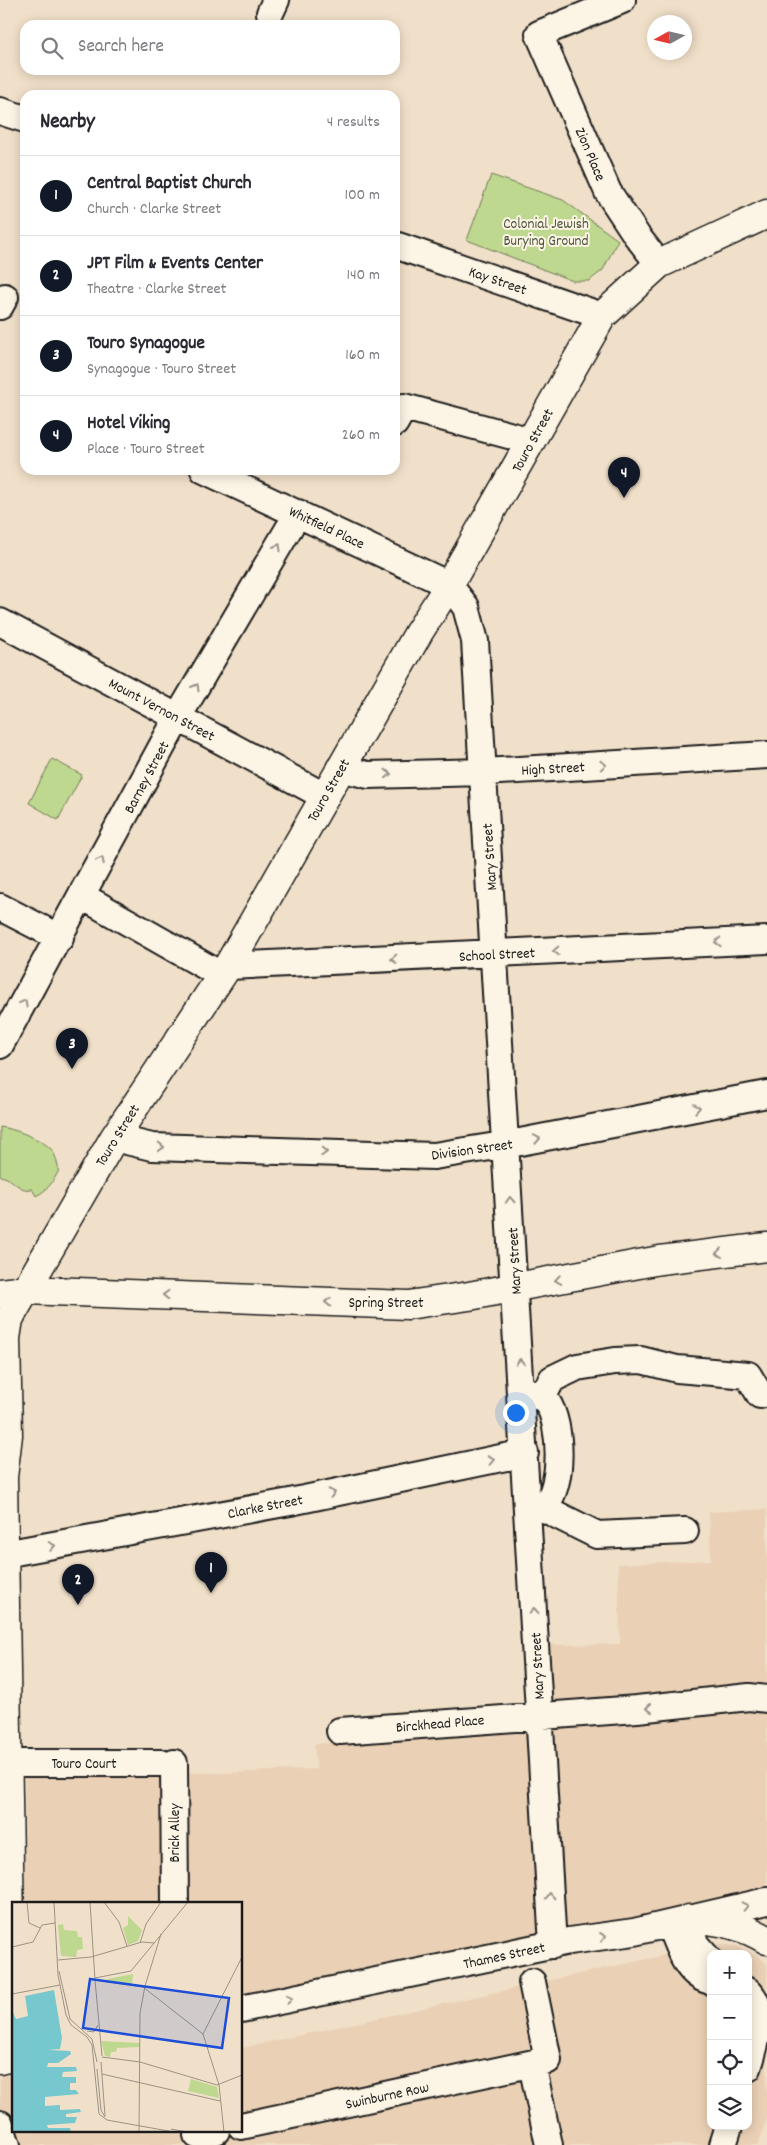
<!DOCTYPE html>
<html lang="en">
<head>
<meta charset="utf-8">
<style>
	:root { --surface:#fff; --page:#f2f2f3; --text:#2b2b33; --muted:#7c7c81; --line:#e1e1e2; --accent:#111827 }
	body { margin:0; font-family:Dekko,sans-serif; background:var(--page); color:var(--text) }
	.controls { position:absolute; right:15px; bottom:15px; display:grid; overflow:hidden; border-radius:10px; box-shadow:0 2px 12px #0003 }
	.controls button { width:45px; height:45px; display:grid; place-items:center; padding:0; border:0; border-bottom:1px solid var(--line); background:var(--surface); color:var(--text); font:25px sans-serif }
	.compass { position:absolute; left:647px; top:15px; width:45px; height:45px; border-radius:50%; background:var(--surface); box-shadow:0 2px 12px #0003; rotate:262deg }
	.you { position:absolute; left:515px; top:1412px; width:18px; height:18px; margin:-12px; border:4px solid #fff; border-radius:50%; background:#1a73e8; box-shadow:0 0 0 8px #1a73e833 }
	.badge { display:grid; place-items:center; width:32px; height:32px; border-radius:50%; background:var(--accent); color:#fff; font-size:16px; font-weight:700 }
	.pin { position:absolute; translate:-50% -41px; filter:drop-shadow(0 1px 2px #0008) }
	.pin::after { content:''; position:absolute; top:26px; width:18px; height:15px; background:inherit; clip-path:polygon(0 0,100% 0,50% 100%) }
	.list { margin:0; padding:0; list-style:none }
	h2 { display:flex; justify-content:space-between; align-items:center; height:65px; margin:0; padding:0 20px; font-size:21px }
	h2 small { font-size:16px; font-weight:400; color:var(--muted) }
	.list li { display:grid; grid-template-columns:32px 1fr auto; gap:15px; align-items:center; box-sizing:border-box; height:80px; padding:0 20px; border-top:1px solid var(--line) }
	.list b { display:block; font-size:19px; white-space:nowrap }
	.list p { margin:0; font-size:16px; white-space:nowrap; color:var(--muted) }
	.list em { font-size:16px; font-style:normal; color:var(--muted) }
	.icon { flex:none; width:28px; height:28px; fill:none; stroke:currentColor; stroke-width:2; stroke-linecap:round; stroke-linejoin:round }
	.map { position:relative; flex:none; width:767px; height:2145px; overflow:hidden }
	.search { position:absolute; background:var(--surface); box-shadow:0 2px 12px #0003; left:20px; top:20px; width:380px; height:55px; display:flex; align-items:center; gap:12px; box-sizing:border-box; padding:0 18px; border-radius:15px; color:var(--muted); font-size:19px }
	.panel { position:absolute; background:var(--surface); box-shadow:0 2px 12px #0003; left:20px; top:90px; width:380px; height:385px; border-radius:15px }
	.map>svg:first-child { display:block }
	.built { fill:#ead1b6; fill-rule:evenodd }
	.green { fill:#bfd88f; stroke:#6e7a56 }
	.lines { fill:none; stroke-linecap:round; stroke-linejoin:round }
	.minor-casing { stroke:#1c1c1c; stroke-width:30 }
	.major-casing { stroke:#1c1c1c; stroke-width:31 }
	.minor { stroke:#fcf5e5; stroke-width:26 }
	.major { stroke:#fcf5e5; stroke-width:28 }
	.oneway { stroke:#97938b }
	.labels { text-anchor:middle; stroke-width:4; stroke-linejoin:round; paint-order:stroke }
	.street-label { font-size:15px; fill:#1c1c1c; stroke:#fcf5e5 }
	.park-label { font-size:15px; fill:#4d543e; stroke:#fcf5e5 }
	.inset-river { fill:none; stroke:#76c8ce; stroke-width:2.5 }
	.inset-road { fill:none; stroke:#9c9284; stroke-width:1 }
	.view { fill:#1d4ed8; fill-opacity:0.15; stroke:#1d4ed8; stroke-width:2.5 }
	.inset-edge { fill:none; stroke:#1c1c1c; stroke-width:2.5 }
</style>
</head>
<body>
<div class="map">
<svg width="767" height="2145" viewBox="0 0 767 2145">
	<rect width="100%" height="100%" fill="#f1e0c9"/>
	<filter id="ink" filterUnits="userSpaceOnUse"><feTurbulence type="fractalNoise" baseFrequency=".02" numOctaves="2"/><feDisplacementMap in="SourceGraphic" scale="10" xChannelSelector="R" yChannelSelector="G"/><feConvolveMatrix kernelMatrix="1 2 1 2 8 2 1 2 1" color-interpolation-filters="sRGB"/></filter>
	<g filter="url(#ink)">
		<path class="built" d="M767,1509V1887L553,1937L241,2002V1904H25V1769L222,1773L316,1769L314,1744L541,1726L536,1645L620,1644L618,1564L711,1560L709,1512Z
			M715,1944L737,1946L758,1956L767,1964V2119L758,2145H0V2077L14,2074V2131H241V2048ZM711,1954H748V2126H711Z"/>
		<path class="green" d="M491,175L563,200L618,240L603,270L589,281H573L467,240Z
			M52,759L82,775L58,820L29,803Z
			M0,1127C12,1128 41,1139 50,1148C56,1154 57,1163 59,1170C53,1182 48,1190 36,1196L32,1189C17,1192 15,1178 0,1176Z"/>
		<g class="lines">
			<defs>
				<path id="minor" d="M622,0L539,34L608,192L637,236L659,264
					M270,13L276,0
					M0,111L25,119
					M395,245L602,316
					M0,306L5,297
					M395,423L404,407L531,441
					M204,470L449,585L466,607L475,641L553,1945
					M0,622L324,796
					M340,768L368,775L484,772L767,755
					M82,896L221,975
					M0,907L60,938
					M228,966L767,940
					M0,1045L178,717L298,513
					M114,1138L152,1147L434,1156L515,1143L767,1094
					M527,1391C534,1393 542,1395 547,1402C562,1424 564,1487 544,1506C540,1509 534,1510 529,1511
					M542,1398L552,1379L577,1367L615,1361L641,1360L677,1369L748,1375L760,1395
					M543,1508L597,1535L685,1531
					M4,1554L290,1502L525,1453
					M340,1731L637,1709L749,1697L767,1699
					M7,1763H161
					M174,1763L175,1904
					M689,1920L695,1944L711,1962
					M669,1924C678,1944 685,1976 711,1981
					M748,1991C767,2009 756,2043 748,2068
					M241,2009L569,1941L634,1932L767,1901
					M532,2064L549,2145
					M0,2124L7,2145
					M241,2126L548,2060L532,1982
					M197,2135L216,2131
					M723,2145L729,2126"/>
				<path id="major" d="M0,1293L26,1290L408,1305L469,1296L660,1260L767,1247
					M689,1919C716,1919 744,1926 767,1940
					M0,2060L12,2057L3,1477L8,1435L6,1338L9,1319L114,1138L228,966L419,632L449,585L602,316L659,264L767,214"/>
			</defs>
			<use href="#minor" class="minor-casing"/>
			<use href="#major" class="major-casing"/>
			<use href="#minor" class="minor"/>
			<use href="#major" class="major"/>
		</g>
		<defs><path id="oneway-chevron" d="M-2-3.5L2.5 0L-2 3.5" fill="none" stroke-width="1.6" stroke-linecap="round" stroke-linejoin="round" transform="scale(1.25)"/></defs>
		<g class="oneway">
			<use href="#oneway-chevron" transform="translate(278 547) rotate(-60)"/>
			<use href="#oneway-chevron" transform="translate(196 687) rotate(-60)"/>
			<use href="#oneway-chevron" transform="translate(603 765) rotate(-3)"/>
			<use href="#oneway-chevron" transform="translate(388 774) rotate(-1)"/>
			<use href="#oneway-chevron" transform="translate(101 860) rotate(-62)"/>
			<use href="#oneway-chevron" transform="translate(718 942) rotate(177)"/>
			<use href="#oneway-chevron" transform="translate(556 951) rotate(177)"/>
			<use href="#oneway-chevron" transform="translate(394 959) rotate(178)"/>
			<use href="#oneway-chevron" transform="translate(24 1003) rotate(-61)"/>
			<use href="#oneway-chevron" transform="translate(697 1108) rotate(-11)"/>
			<use href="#oneway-chevron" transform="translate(537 1139) rotate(-11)"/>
			<use href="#oneway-chevron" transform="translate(161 1147) rotate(2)"/>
			<use href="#oneway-chevron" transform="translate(324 1152) rotate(2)"/>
			<use href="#oneway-chevron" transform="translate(510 1200) rotate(-93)"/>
			<use href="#oneway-chevron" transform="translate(719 1253) rotate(173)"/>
			<use href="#oneway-chevron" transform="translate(558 1280) rotate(171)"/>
			<use href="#oneway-chevron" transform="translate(166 1295) rotate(-178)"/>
			<use href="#oneway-chevron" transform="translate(328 1302) rotate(-178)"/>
			<use href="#oneway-chevron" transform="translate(520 1362) rotate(-93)"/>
			<use href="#oneway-chevron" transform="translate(491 1460) rotate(-12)"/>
			<use href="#oneway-chevron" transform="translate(332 1493) rotate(-12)"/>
			<use href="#oneway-chevron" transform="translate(52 1546) rotate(-10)"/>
			<use href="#oneway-chevron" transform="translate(534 1611) rotate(-93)"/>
			<use href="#oneway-chevron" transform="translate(649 1708) rotate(175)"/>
			<use href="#oneway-chevron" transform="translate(550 1896) rotate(-93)"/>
			<use href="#oneway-chevron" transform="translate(745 1906) rotate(-13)"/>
			<use href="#oneway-chevron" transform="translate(603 1937) rotate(-7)"/>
			<use href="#oneway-chevron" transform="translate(289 1999) rotate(-12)"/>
		</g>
	</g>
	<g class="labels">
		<g class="street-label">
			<text transform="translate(591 154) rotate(67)" y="5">Zion Place</text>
			<text transform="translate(498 280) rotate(19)" y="5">Kay Street</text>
			<text transform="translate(532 440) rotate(-61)" y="5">Touro Street</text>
			<text transform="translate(327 527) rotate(25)" y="5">Whitfield Place</text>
			<text transform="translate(162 709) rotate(28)" y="5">Mount Vernon Street</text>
			<text transform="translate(553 768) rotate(-3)" y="5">High Street</text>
			<text transform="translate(146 777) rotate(-62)" y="5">Barney Street</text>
			<text transform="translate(328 790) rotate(-60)" y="5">Touro Street</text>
			<text transform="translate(489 857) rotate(-94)" y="5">Mary Street</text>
			<text transform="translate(497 954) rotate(-3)" y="5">School Street</text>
			<text transform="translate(117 1135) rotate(-58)" y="5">Touro Street</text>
			<text transform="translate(472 1149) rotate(-8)" y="5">Division Street</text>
			<text transform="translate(514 1261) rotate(-93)" y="5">Mary Street</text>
			<text x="386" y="1307">Spring Street</text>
			<text transform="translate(265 1506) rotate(-11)" y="5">Clarke Street</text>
			<text transform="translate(537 1666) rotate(-93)" y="5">Mary Street</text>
			<text transform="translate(440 1723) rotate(-5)" y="5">Birckhead Place</text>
			<text x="84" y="1768">Touro Court</text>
			<text transform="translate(174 1833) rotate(-90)" y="5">Brick Alley</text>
			<text transform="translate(504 1955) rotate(-12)" y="5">Thames Street</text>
			<text transform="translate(387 2095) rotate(-12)" y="5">Swinburne Row</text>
		</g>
		<g class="park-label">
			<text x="546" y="228">Colonial Jewish<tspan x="546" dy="17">Burying Ground</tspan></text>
		</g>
	</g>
	<g transform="translate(12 1902)">
		<rect width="230" height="230" fill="#f1e0c9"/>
		<path d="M116,14L130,28L126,39L116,43L111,26L116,23ZM51,22L52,28L65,29L66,35H70L71,47L65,48L64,55L49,54L46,23ZM121,72L120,82L95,78V77ZM89,139L128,141V145L105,146L104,150H99L98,155L93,154ZM179,177L205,185L207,196L176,189Z" fill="#bfd88f"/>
		<path d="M42,88L50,136L48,147L36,148L58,149L59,152L46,161H36L35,165H64L65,169L51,170L50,175H64V181H58V188H64L67,192L33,195V204L48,203V208L68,207L69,210L54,212V215H65L63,221L35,223L36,226H58L59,230H0V108L4,117L16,114L13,94Z" fill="#76c8ce"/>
		<path class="inset-river" d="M23,230L27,146L34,122L32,97L36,95M25,230L28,146L35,123L34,97M27,230L36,95M29,230L32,144L37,123L36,96"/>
		<path class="inset-road" d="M15,0L17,21L28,26M42,0L46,73L54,113L59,123L75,135L80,143L87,212L95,218L162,230M78,0L83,78L131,85L191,132L207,183L212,230M92,0L107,20L115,44M128,41L134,22L149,0M0,45L21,40L30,23L43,21M46,58L79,55L130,40L142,41M47,69L58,117L80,137L85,160M83,76L119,69L176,0M83,78L90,154M0,92L48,83M75,129L82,130L86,123M191,132L230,55M90,155L128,160L205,183L230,173M89,160L93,214M85,167L89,208L93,215M90,172L208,199M159,227L175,230M127,230L128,111L133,84L149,32"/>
		<path class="view" d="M78,77L217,96L210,146L71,126Z"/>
		<rect width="230" height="230" class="inset-edge"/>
	</g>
</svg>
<div class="controls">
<button>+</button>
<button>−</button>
<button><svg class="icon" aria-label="locate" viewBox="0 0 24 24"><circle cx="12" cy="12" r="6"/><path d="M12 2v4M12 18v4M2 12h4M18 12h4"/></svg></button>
<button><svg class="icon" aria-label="layers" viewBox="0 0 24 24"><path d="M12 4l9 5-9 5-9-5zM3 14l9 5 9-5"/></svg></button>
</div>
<svg class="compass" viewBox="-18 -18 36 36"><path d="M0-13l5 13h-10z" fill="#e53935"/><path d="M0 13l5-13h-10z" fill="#7c7c81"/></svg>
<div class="you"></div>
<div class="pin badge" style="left:211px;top:1593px">1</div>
<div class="pin badge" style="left:78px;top:1605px">2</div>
<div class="pin badge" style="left:72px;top:1069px">3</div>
<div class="pin badge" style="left:624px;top:498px">4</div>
<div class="search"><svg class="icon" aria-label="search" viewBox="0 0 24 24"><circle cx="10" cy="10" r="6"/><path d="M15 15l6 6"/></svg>Search here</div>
<section class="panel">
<h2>Nearby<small>4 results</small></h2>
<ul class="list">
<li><span class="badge">1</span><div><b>Central Baptist Church</b><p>Church · Clarke Street</p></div><em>100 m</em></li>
<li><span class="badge">2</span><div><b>JPT Film &amp; Events Center</b><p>Theatre · Clarke Street</p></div><em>140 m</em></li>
<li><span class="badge">3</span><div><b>Touro Synagogue</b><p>Synagogue · Touro Street</p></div><em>160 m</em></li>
<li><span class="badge">4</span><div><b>Hotel Viking</b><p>Place · Touro Street</p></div><em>260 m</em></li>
</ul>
</section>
</div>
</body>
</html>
